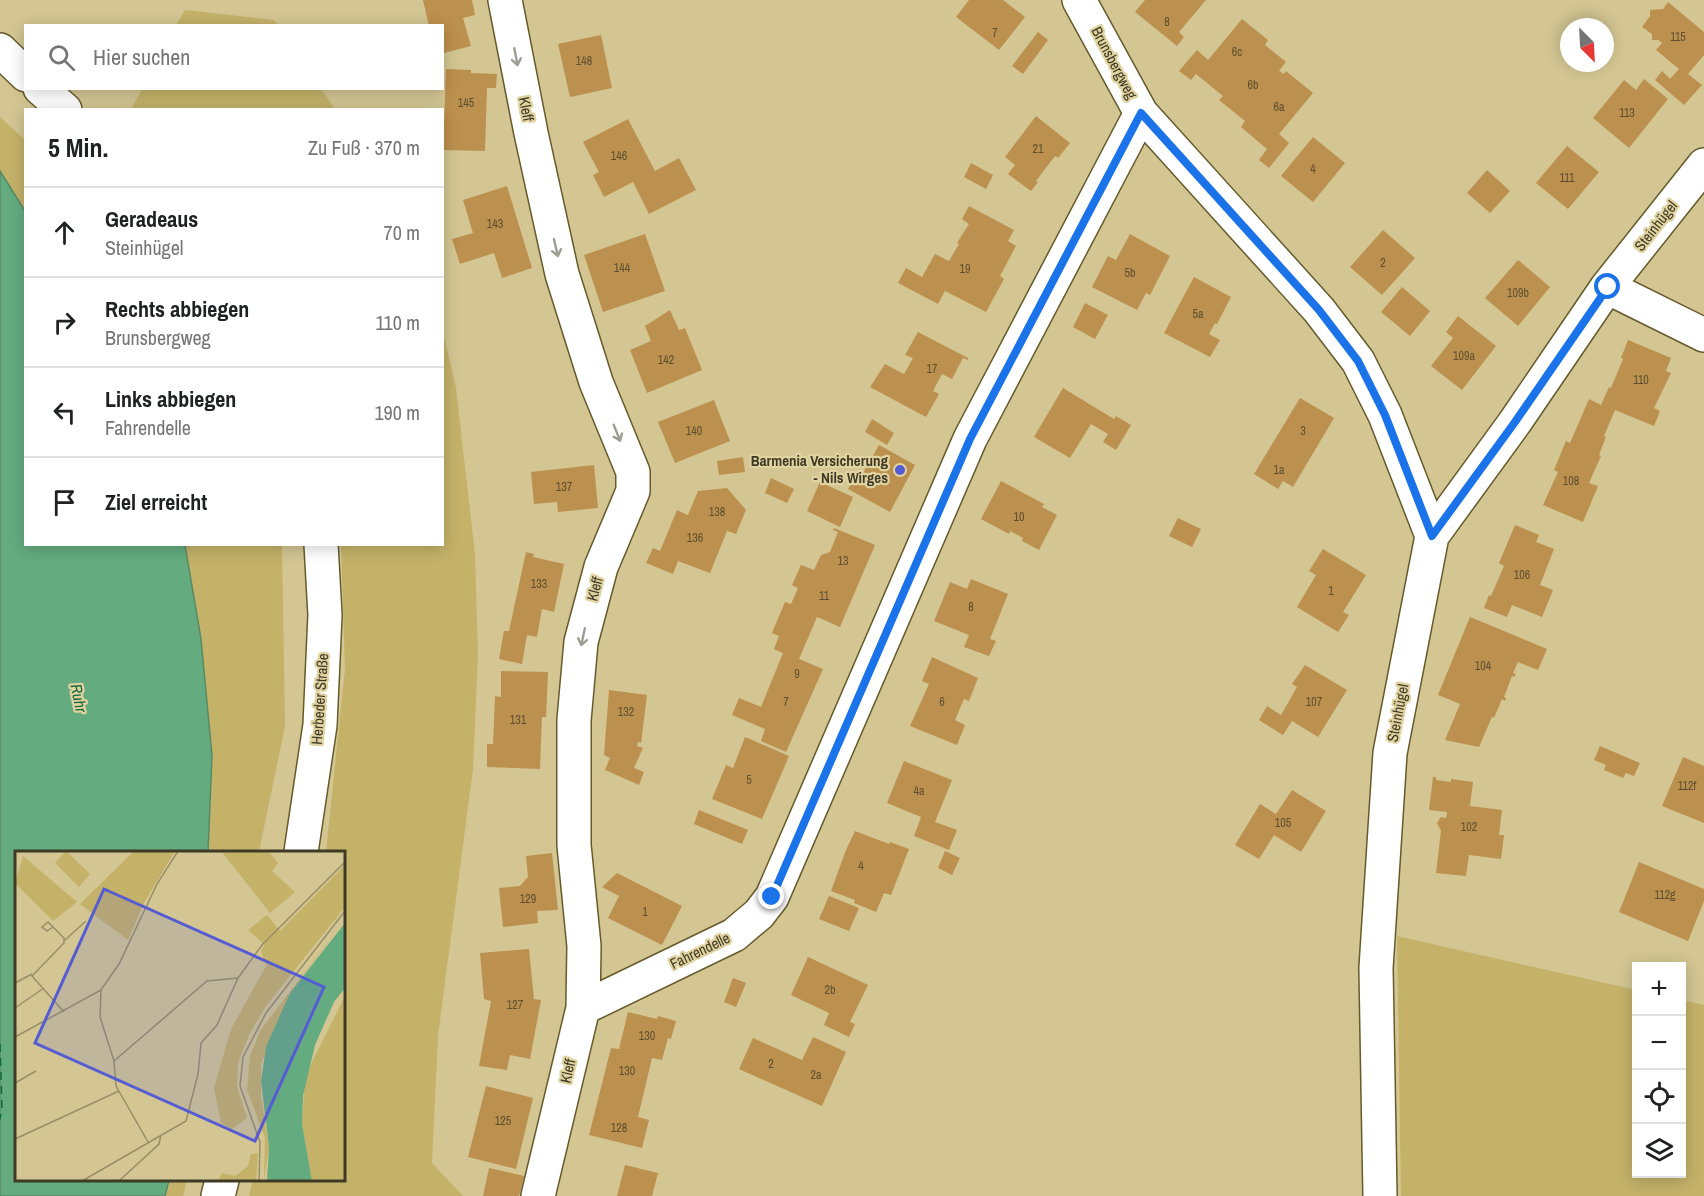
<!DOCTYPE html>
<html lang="de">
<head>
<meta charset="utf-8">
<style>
	:root { --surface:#fff; --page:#f6f6f6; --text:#202124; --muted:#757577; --line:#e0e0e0 }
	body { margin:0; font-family:"Archivo Narrow",sans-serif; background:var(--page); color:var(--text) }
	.controls { position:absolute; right:18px; bottom:18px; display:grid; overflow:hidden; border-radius:0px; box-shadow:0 3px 15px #0003 }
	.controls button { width:54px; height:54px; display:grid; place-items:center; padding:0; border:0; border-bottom:2px solid var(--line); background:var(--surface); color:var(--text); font:30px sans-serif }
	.compass { position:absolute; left:1560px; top:18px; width:54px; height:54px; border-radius:50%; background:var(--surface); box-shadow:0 3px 15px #0003; rotate:156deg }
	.stop { position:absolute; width:18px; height:18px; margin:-14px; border:4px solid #1a73e8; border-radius:50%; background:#fff }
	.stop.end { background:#1a73e8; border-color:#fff; box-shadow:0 2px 6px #0008 }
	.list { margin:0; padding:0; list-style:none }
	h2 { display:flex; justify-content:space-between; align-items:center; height:78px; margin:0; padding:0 24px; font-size:26px }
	h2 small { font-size:20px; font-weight:400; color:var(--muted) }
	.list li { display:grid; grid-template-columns:39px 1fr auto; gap:18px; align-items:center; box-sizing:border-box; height:90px; padding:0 24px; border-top:2px solid var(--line) }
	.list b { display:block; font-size:22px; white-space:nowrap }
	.list p { margin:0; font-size:20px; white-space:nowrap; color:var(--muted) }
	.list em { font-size:20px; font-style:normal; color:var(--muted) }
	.icon { flex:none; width:33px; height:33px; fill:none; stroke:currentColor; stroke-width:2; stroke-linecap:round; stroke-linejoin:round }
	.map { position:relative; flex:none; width:1704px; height:1196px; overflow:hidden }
	.search { position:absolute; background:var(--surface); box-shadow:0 3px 15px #0003; left:24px; top:24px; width:420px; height:66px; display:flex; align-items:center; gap:15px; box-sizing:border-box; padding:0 21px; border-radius:0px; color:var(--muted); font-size:22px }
	.panel { position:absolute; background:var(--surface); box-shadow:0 3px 15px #0003; left:24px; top:108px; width:420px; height:438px; border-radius:0px }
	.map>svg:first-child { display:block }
	.green { fill:#c4b269 }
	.water { fill:#64ac80; stroke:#598a65; stroke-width:1.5 }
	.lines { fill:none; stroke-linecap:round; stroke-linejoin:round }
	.ferry { stroke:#13673d; stroke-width:1.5; stroke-dasharray:8 6; stroke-linecap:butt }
	.building { fill:#bc904e }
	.street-casing { stroke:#665a2a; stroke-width:36 }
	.secondary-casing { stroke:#665a2a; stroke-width:36 }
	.street { stroke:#fff; stroke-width:33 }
	.secondary { stroke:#fff; stroke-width:33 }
	.oneway { stroke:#9f9c92 }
	.route { stroke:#1a73e8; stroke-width:8 }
	.poi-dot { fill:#555cd3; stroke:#e0d3a0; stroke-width:2 }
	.labels { text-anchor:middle; stroke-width:4.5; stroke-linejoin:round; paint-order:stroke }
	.number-label { font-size:12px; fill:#5e502f }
	.street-label { font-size:15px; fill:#3f3a25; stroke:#e0d3a0 }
	.poi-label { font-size:15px; font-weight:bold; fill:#3f3a25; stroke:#e0d3a0; text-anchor:end }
	.water-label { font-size:16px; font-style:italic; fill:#13673d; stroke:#e0d3a0 }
	.inset-river { fill:none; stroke:#64ac80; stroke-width:3 }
	.inset-road { fill:none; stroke:#988e67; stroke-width:1.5 }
	.view { fill:#555cd3; fill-opacity:0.15; stroke:#555cd3; stroke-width:3 }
	.inset-edge { fill:none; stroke:#3f3a25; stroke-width:3 }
</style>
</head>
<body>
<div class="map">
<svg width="1704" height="1196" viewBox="0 0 1704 1196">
	<rect width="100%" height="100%" fill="#d3c693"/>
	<path class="green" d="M185,10L274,20L278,25H176Z
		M142,89H321L335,109H131Z
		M0,117L25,140V211L0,171Z
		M443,332L456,388L475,554L478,656L473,769L438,1036L432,1163L463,1196H249L253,1180H344V852H326L345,669L341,545L442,544Z
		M185,545H282L285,726L259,852H208L212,756L201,639Z
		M1397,936L1636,990V1174H1682V1000L1704,1005V1196H1401Z
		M169,1180H187L183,1196H165Z"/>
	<path class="water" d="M0,171L25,211L26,544L185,545L201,639L212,756L208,852H16V1180H169L165,1196H0Z"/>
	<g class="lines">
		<path class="ferry" d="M0,1044L2,1109L0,1119"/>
	</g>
	<path class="building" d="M423,0H472L475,15L463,18L471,46L444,53L442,26H429Z
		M969,0H1003L1025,17L999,50L956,17Z
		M1145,0H1206L1179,32L1184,37L1177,46L1135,12Z
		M1668,2L1704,32V55L1688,74L1702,85L1684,105L1655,80L1662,71L1670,79L1679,69L1656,50L1662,43L1658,40H1652V34L1642,27L1650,16V10L1663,9Z
		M1242,19L1268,40L1265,45L1286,62L1279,71L1284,74L1286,71L1313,93L1279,134L1289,143L1269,168L1259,160L1267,149L1241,127L1245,121L1219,100L1223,96L1196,74L1191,80L1179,71L1197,50L1208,60Z
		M1038,32L1048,40L1023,74L1012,66Z
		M601,35L612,88L570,97L558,44Z
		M446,69L471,70V73L497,74L496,88H487L485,151L443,150Z
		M1644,79L1668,99L1629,148L1593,118L1624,80L1636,90Z
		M1036,116L1070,143L1058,158L1055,156L1036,181L1038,182L1031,191L1008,174L1015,165L1005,157Z
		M628,119L655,171L679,158L696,190L649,214L633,182L604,197L593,175L599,172L583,142Z
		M1313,137L1345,163L1313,202L1281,176Z
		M1567,146L1599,172L1568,209L1536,183Z
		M971,163L993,175L986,189L964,177Z
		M1487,170L1510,191L1490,213L1467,193Z
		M507,186L532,268L502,278L494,253L460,264L452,239L473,233L463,200Z
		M969,206L1014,230L1008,241L1016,246L1000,276L1004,279L986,312L945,291L938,304L898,283L906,268L922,277L935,254L949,261L959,244L957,243L969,224L962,219Z
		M1383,230L1415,258L1382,295L1350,267Z
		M645,234L665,291L603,312L584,255Z
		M1130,234L1170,256L1150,295L1146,293L1137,310L1092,287L1108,256L1116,260Z
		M1518,260L1550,287L1518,326L1485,298Z
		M1194,277L1231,297L1217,324L1215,323L1209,334L1220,340L1210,357L1164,333Z
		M1402,287L1430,311L1410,336L1381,312Z
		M1085,303L1108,315L1095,339L1073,327Z
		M670,310L679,330L685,328L702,370L647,393L630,350L651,341L645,326Z
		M1458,316L1496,346L1462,390L1431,366L1453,338L1446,332Z
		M918,332L968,358V360L963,358L952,379L942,374L933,391L939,394L926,417L870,387L885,364L904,374L913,358L905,355Z
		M1628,340L1671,358L1666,371L1671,373L1654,408L1660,411L1654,426L1615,410L1604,436L1606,437L1599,455L1601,456L1589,483L1598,486L1583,522L1543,505L1558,472L1554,470L1566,441L1570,443L1589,399L1601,405L1609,387L1611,388L1623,359L1621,358Z
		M1063,388L1114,419L1116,416L1131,425L1116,450L1103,442L1108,434L1091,424L1070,458L1034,437Z
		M1300,398L1334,418L1293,487L1283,481L1278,489L1254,474Z
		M714,400L730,441L675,463L658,422Z
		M872,419L894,433L887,445L865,432Z
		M879,445L915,465L890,512L848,489L857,473L862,475Z
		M743,457L745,472L719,475L717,461Z
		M594,465L598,508L558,512L557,502L534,504L531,472Z
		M771,478L794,489L787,503L765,493Z
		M1001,481L1044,504L1042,507L1057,515L1039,550L1022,541L1023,538L1010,531L1009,534L981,519Z
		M820,482L853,497L840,527L807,511Z
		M727,488L746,510L736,534L727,531L710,573L678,561L673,574L646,563L653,548L660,551L677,510L688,515L698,491Z
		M1178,518L1201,529L1192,547L1169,536Z
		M1515,525L1539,535L1536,542L1554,549L1540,585L1553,590L1542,617L1512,605L1507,617L1484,608L1489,595L1491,596L1504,566L1499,563Z
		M834,528L875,545L840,627L817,617L799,659L823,669L786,752L761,741L765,729L732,715L739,698L761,707L783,653L774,649L779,636L772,633L785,602L791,604L798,588L792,585L801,565L814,570L821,555L830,552L838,532L833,530Z
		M1323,549L1366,575L1343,612L1349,615L1338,632L1297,607L1316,575L1309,571Z
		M526,552L534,554L533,557L564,564L554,612L542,609L537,637L527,635L522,664L499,659L504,631H509Z
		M971,579L1008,594L990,639L996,641L989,656L964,647L969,635L934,621L950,582L967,589Z
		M1470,617L1547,649L1538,670L1518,662L1513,673L1516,674L1514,677L1512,676L1504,697L1506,698L1505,701L1502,699L1494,718L1492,717L1479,747L1445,740L1460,704L1438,695Z
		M932,657L978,678L969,701L964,699L955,720L965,725L957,745L910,726L929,684L922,681Z
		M1305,665L1347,690L1318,737L1292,721L1283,735L1259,720L1267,706L1281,715L1297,687L1292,684Z
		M501,671L548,672L546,717H542L540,769L487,767V744H493L495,696L501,697Z
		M609,690L647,695L641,743L638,742L637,746L643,748L634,768L644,772L639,785L605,770L610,758L604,755Z
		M745,737L789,756L762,819L712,799L726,765L733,768Z
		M1600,746L1640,763L1634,776L1626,773L1623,778L1604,770L1606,765L1594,760Z
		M1683,757L1704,766V823L1662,806Z
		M904,761L952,780L935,822L957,830L949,850L914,836L921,817L887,803Z
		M1433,777H1436V780L1451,782V779L1473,782L1470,806L1502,810L1499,835H1504L1501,859L1469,855L1466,876L1436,873L1441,831L1437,823L1441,817L1446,818L1447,812L1429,810Z
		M1292,790L1326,811L1301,852L1274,835L1259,859L1235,845L1260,804L1276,814Z
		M699,810L748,830L742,844L694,824Z
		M855,831L889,844L890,842L909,849L891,895L884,893L876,912L854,903L855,900L831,891L846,850Z
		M945,851L960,858L952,875L938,868Z
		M552,853L558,910L537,911L538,923L503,927L499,888L520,886L528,877L526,856Z
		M1639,862L1704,889V901L1688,941L1619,912Z
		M617,873L682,906L662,945L608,918L619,896L602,887Z
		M829,896L859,908L849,931L819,919Z
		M529,949L534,999L541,1000L530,1059L510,1055L507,1070L479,1066L491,1001L484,999L480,953Z
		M808,957L868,985L850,1022L855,1024L849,1037L824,1025L829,1013L791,995Z
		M733,978L746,983L736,1007L724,1002Z
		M628,1012L657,1019L658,1016L676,1021L671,1039L668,1038L662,1060L652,1058L638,1117L649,1120L642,1148L589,1135L611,1048L619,1049Z
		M813,1037L846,1052L822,1106L739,1069L753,1038L802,1060Z
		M486,1086L533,1098L516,1169L468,1157Z
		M625,1165L658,1173L652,1196H617Z
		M489,1168L524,1176L519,1196H483Z"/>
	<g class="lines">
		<defs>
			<path id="street" d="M505,0L531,133L562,274L596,382L633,472V491L601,567L581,642L574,720V845L584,946L583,1008L538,1196
				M1079,0L1141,113L1319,310L1358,361L1385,415L1432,536
				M1607,287L1704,335
				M583,1008L734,935L759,914L772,897L970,439L1141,113
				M1380,1196L1376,968L1390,753L1432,536L1515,422L1607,287L1704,165"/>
			<path id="secondary" d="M0,50L26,75
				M40,88L65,110
				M301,852L320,725L325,615L321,544
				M218,1196L222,1180"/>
		</defs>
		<use href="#street" class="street-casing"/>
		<use href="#secondary" class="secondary-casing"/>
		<use href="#street" class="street"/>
		<use href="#secondary" class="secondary"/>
	</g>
	<defs><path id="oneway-shaft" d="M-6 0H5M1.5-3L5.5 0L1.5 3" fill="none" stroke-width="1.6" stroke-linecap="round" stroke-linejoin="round" transform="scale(1.5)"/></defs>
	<g class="oneway">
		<use href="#oneway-shaft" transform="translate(516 57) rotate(79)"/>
		<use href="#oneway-shaft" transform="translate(556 248) rotate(77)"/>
		<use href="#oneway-shaft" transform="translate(617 433) rotate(68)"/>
		<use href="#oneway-shaft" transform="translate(583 637) rotate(102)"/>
	</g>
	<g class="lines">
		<path class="route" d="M772,897L970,439L1141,113L1319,310L1358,361L1385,415L1432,536L1515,422L1608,287"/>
	</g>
	<circle class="poi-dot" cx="900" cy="470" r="6"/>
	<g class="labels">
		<g class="number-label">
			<text x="1167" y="26">8</text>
			<text x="995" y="37">7</text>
			<text x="1678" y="41">115</text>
			<text x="1237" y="56">6c</text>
			<text x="584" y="65">148</text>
			<text x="1253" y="89">6b</text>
			<text x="466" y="107">145</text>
			<text x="1279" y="111">6a</text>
			<text x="1627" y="117">113</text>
			<text x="1038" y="153">21</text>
			<text x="619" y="160">146</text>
			<text x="1313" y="173">4</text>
			<text x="1567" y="182">111</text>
			<text x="495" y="228">143</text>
			<text x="1383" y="267">2</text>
			<text x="622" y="272">144</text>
			<text x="965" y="273">19</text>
			<text x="1130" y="277">5b</text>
			<text x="1518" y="297">109b</text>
			<text x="1198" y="318">5a</text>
			<text x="1464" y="360">109a</text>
			<text x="666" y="364">142</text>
			<text x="932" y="373">17</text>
			<text x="1641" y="384">110</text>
			<text x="694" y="435">140</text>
			<text x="1303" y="435">3</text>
			<text x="1279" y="474">1a</text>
			<text x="1571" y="485">108</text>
			<text x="564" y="491">137</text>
			<text x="717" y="516">138</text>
			<text x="1019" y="521">10</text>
			<text x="695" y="542">136</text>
			<text x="843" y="565">13</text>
			<text x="1522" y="579">106</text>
			<text x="539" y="588">133</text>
			<text x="1331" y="595">1</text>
			<text x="824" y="600">11</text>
			<text x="971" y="611">8</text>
			<text x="1483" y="670">104</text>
			<text x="797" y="678">9</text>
			<text x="786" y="706">7</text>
			<text x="942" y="706">6</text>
			<text x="1314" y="706">107</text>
			<text x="626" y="716">132</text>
			<text x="518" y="724">131</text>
			<text x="749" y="784">5</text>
			<text x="1687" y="790">112f</text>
			<text x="919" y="795">4a</text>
			<text x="1283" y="827">105</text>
			<text x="1469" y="831">102</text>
			<text x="861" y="870">4</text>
			<text x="1665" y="899">112g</text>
			<text x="528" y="903">129</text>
			<text x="645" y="916">1</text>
			<text x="830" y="994">2b</text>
			<text x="515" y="1009">127</text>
			<text x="647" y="1040">130</text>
			<text x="771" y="1068">2</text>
			<text x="627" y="1075">130</text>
			<text x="816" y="1079">2a</text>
			<text x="503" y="1125">125</text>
			<text x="619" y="1132">128</text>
		</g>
		<g class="street-label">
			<text transform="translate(1114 63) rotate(62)" y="5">Brunsbergweg</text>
			<text transform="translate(526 109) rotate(79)" y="5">Kleff</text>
			<text transform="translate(1656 226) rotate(-52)" y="5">Steinhügel</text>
			<text transform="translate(595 589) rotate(-75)" y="5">Kleff</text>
			<text transform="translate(320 699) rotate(-86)" y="5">Herbeder Straße</text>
			<text transform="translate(1398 713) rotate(-79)" y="5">Steinhügel</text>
			<text transform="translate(700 951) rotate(-26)" y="5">Fahrendelle</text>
			<text transform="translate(568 1071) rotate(-77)" y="5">Kleff</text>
		</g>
		<g class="poi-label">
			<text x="888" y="466">Barmenia Versicherung<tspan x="888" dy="17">- Nils Wirges</tspan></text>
		</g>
		<g class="water-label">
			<text transform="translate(79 698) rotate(78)" y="6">Ruhr</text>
		</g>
	</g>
	<g transform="translate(15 851)">
		<rect width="330" height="330" fill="#d3c693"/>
		<path d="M51,0L75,23L64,36L40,12ZM119,0H160L129,52L113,89L65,53ZM253,0L263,12L257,20L280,41L255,62L207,1ZM8,5L62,51L38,70L0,32ZM330,14V56L251,155L234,184L223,212L222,236L232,267L217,278L206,272L199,237L216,178L251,115L246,100L250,94L233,79L252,64L265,80ZM330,68L275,142L246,213V245L254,296L249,330L250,287L232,239L235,205L245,180ZM330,145V330H297L287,273L290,225ZM243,302L241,330H203L207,322L220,325L233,315L236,303Z" fill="#c4b269"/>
		<path d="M330,72V137L319,151L300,194L288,245L287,273L297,330H252L254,296L246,230L251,196L275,142Z" fill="#64ac80"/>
		<path class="inset-river" d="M278,330L274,257L279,207L303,147L330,112"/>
		<path class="inset-road" d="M38,76L32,80L27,76L33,71L49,87V92L17,125L49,161M50,89L71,70M0,132L17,123M86,139L85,166L99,210L101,235L133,291M0,157L29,137M0,186L86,139L104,113L142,33L163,0M99,210L192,130L223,127M0,232L21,220M0,288L104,240M67,330L171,270L183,223L186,192L202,174L223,127L247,94L330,11M104,330L144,293L146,284M244,330L245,291L225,235L228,206L251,162L330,60"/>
		<path class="view" d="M89,38L309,136L240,290L20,192Z"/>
		<rect width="330" height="330" class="inset-edge"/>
	</g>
</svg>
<div class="controls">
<button>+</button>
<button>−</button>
<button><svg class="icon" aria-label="locate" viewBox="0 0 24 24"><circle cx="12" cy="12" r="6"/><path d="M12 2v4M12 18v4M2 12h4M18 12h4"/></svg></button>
<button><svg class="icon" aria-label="layers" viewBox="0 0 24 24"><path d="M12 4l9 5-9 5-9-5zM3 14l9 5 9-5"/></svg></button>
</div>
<svg class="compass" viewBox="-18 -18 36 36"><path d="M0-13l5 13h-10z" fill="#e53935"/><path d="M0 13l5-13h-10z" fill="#757577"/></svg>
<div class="stop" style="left:1608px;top:287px"></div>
<div class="stop end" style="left:772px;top:897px"></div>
<div class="search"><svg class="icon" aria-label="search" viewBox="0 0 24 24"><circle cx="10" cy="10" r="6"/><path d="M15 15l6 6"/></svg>Hier suchen</div>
<section class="panel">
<h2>5 Min.<small>Zu Fuß · 370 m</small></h2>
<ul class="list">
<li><svg class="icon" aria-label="ahead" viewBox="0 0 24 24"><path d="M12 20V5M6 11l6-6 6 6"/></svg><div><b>Geradeaus</b><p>Steinhügel</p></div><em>70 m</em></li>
<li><svg class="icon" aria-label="right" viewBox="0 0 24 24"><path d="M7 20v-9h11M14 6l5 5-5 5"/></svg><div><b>Rechts abbiegen</b><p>Brunsbergweg</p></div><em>110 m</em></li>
<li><svg class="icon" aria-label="left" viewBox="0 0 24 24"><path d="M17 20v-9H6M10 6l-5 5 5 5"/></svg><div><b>Links abbiegen</b><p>Fahrendelle</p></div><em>190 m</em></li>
<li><svg class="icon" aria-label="arrive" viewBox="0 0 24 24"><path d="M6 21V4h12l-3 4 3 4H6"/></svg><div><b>Ziel erreicht</b></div></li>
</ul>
</section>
</div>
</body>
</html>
